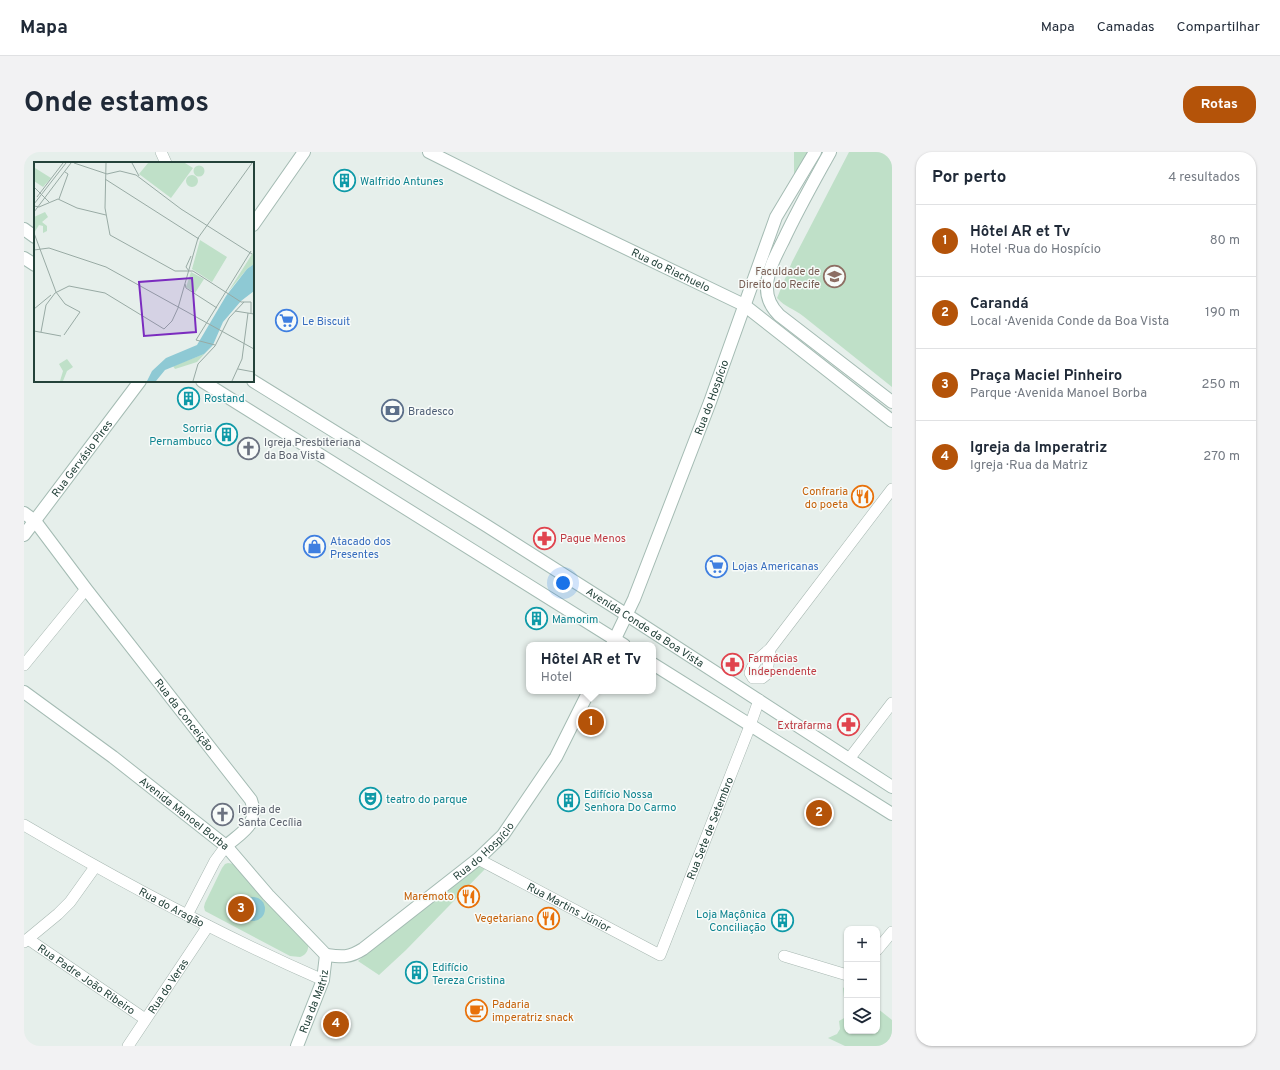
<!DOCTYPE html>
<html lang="pt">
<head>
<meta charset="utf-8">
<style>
	:root { --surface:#fff; --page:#f2f2f3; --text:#1f2937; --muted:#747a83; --line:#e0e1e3; --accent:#b45309 }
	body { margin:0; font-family:Overpass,sans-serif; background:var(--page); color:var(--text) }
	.controls { position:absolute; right:12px; bottom:12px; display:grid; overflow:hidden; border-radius:8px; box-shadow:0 1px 3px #0004 }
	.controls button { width:36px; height:36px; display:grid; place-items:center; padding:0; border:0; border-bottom:1px solid var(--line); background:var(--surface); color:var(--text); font:20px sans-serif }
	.you { position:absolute; left:539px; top:431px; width:14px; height:14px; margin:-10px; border:3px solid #fff; border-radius:50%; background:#1a73e8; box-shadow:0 0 0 6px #1a73e833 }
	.badge { display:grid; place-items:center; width:26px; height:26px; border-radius:50%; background:var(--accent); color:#fff; font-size:13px; font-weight:700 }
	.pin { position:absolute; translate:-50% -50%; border:2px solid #fff; box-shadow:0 1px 4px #0006 }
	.popup { position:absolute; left:502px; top:490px; width:130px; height:52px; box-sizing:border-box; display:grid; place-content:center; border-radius:8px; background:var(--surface); filter:drop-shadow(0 1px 3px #0005); font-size:13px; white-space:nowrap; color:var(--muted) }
	.popup b { font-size:15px; color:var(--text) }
	.popup::after { content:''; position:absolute; left:50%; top:100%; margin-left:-8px; border:8px solid transparent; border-top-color:var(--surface) }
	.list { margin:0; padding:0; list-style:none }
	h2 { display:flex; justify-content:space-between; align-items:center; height:52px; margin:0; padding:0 16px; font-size:17px }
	h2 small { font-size:13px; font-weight:400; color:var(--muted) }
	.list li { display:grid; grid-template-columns:26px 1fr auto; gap:12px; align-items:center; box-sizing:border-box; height:72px; padding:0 16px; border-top:1px solid var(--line) }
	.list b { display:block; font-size:15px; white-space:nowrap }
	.list p { margin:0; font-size:13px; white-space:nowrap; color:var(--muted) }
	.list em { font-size:13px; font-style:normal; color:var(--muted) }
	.icon { flex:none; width:22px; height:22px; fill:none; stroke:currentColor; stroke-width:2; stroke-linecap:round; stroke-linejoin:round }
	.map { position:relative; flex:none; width:868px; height:894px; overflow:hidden; border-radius:16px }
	header { display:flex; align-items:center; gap:24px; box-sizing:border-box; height:56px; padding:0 20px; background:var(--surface); border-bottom:1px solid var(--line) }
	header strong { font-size:19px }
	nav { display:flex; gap:22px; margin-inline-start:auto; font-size:14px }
	.intro { display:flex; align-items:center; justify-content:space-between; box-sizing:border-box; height:96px; padding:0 24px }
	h1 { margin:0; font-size:28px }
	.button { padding:10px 18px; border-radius:16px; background:var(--accent); color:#fff; font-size:14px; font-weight:700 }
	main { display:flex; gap:24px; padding:0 24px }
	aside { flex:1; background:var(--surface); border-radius:16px; box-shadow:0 1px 3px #0004 }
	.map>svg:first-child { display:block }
	.green { fill:#bfe0c8 }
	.water { fill:#8ec9d4 }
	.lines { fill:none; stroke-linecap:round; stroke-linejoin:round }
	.street-casing { stroke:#a8b8b2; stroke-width:12 }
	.secondary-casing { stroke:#a4bbb3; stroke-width:14 }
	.street { stroke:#fff; stroke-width:11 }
	.secondary { stroke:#fff; stroke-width:12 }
	.labels { text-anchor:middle; stroke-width:3; stroke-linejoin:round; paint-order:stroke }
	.culture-label { font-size:11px; fill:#0d838f; stroke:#f7fbf9; text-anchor:start }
	.street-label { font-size:11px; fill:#24423a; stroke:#f7fbf9 }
	.education-label { font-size:11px; fill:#785e54; stroke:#f7fbf9; text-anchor:end }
	.shop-label { font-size:11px; fill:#366cbe; stroke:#f7fbf9; text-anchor:start }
	.service-label { font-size:11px; fill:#4e5e75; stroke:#f7fbf9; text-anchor:start }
	.worship-label { font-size:11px; fill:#5b616d; stroke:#f7fbf9; text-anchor:start }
	.food-label { font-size:11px; fill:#c56008; stroke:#f7fbf9; text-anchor:end }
	.health-label { font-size:11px; fill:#be3a42; stroke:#f7fbf9; text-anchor:start }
	.inset-road { fill:none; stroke:#98aaa4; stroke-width:1 }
	.view { fill:#7b2cbf; fill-opacity:0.15; stroke:#7b2cbf; stroke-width:2 }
	.inset-edge { fill:none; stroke:#24423a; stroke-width:2 }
</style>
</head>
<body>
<header>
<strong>Mapa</strong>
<nav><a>Mapa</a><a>Camadas</a><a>Compartilhar</a></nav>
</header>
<div class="intro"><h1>Onde estamos</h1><a class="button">Rotas</a></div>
<main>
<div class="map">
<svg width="868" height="894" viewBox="0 0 868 894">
	<rect width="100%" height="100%" fill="#e6efeb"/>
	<path class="green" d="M770,0H787L772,22L770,21Z
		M825,0H868V235L779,164C770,157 761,155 753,146L768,110Z
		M204,711L210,712L284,792C285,798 282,803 276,805L266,804L181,759L180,755L181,751L198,716L201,712Z
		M453,713L461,717L382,798L355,823L334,809L397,755Z
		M823,834V879H853V856L868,868V894H821L804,886L813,882L816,877L815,869L822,865L819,836Z"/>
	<path class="water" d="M217 757a12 12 0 1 1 24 0a12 12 0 1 1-24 0Z"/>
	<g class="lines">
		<defs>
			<g id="street">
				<path d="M137,0L142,11"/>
				<path d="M746,497L743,522L738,526H729L726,521L728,516L732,509L746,497L868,337"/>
				<path d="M0,513L62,437"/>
				<path d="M825,607L868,551"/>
				<path id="s1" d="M0,673C97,730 196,783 299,828"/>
				<path id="s2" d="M454,707L636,803L724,579L735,548"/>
				<path d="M163,763L191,709L202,694"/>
				<path id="s3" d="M4,787L121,867"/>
				<path d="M0,790L34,762L46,750L71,715"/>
				<path d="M853,798L868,780"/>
				<path d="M760,804L823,823"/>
				<path id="s4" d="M104,894L184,774"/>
			</g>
			<g id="secondary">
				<path id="s5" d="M405,0L487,41L720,153L868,269"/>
				<path d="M806,0C790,29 774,57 760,87C753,101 744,117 743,133C742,146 747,155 755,163L868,250"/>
				<path d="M229,73L280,0"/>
				<path d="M0,77L11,85"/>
				<path d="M0,106L11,113"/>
				<path d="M178,229L600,493"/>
				<path id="s6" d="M229,229L463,374L603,463L868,635"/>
				<path id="s7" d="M0,361L11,369L62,437L227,648C236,672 218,680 202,694"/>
				<path id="s8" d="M0,383L116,229"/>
				<path id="s9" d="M588,493L610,447L686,250L752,65L791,0"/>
				<path d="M629,512L868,662"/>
				<path id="s10" d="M0,540L89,605L202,694L244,743L302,803"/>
				<path id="s11" d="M302,803C318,805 325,806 339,797L454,707L479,683L532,605L565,539"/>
				<path id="s12" d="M273,894L299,828L302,803"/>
			</g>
		</defs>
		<use href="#street" class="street-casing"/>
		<use href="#secondary" class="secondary-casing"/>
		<use href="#street" class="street"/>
		<use href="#secondary" class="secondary"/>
	</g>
	<defs>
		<symbol id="building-ring" viewBox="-11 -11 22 22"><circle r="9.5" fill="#f7fbf9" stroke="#0f9aa8" stroke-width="1.5"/><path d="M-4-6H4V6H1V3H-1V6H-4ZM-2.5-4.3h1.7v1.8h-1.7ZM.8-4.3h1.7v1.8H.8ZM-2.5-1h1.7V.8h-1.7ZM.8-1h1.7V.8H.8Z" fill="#0f9aa8"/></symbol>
		<symbol id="university-ring" viewBox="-11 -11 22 22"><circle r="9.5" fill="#f7fbf9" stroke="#8d6e63" stroke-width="1.5"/><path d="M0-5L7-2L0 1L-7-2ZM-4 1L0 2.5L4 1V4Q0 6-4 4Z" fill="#8d6e63"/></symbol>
		<symbol id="supermarket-ring" viewBox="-11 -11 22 22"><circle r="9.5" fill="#f7fbf9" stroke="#3f7fe0" stroke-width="1.5"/><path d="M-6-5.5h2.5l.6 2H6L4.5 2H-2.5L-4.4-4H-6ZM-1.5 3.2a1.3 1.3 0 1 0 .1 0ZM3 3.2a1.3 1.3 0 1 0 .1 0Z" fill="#3f7fe0"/></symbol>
		<symbol id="bank-ring" viewBox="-11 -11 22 22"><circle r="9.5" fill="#f7fbf9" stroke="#5c6f8a" stroke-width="1.5"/><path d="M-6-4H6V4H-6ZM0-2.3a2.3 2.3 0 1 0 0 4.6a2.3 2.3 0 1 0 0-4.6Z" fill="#5c6f8a"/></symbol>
		<symbol id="church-ring" viewBox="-11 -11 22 22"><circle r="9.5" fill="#f7fbf9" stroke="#6b7280" stroke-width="1.5"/><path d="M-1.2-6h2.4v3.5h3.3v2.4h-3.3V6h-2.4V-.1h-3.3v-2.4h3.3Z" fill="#6b7280"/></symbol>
		<symbol id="restaurant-ring" viewBox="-11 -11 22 22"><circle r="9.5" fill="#f7fbf9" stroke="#e8710a" stroke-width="1.5"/><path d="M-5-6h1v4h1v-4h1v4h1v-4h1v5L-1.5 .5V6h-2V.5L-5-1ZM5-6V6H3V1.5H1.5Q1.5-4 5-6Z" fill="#e8710a"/></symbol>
		<symbol id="pharmacy-ring" viewBox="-11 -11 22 22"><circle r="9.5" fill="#f7fbf9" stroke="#e0444e" stroke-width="1.5"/><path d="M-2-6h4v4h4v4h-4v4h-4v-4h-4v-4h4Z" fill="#e0444e"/></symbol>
		<symbol id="shop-ring" viewBox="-11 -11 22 22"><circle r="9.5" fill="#f7fbf9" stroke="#3f7fe0" stroke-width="1.5"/><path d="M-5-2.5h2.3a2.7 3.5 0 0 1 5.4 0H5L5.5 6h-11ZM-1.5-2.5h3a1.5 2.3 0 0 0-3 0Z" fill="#3f7fe0"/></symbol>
		<symbol id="theatre-ring" viewBox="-11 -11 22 22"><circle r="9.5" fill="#f7fbf9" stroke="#0f9aa8" stroke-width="1.5"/><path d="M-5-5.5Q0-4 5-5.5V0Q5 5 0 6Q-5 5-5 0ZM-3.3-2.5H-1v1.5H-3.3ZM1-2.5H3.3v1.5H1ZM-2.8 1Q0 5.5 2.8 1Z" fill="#0f9aa8"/></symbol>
		<symbol id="cafe-ring" viewBox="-11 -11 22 22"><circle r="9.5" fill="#f7fbf9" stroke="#e8710a" stroke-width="1.5"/><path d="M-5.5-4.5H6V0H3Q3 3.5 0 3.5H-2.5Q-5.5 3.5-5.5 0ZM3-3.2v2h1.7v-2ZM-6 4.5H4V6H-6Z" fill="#e8710a"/></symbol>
	</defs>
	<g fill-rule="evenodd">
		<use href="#building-ring" x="308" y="16" width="25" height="25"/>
		<use href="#university-ring" x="798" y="112" width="25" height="25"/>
		<use href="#supermarket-ring" x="250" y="156" width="25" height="25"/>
		<use href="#building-ring" x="152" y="234" width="25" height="25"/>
		<use href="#bank-ring" x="356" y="246" width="25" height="25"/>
		<use href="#building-ring" x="190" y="270" width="25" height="25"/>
		<use href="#church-ring" x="212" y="284" width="25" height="25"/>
		<use href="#restaurant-ring" x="826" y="332" width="25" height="25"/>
		<use href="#pharmacy-ring" x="508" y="374" width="25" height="25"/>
		<use href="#shop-ring" x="278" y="382" width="25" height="25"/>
		<use href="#supermarket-ring" x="680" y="402" width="25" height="25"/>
		<use href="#building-ring" x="500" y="454" width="25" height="25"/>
		<use href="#pharmacy-ring" x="696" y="500" width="25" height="25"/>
		<use href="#pharmacy-ring" x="812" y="560" width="25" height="25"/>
		<use href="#theatre-ring" x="334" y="634" width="25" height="25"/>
		<use href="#building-ring" x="532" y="636" width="25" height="25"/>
		<use href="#church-ring" x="186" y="650" width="25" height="25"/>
		<use href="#restaurant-ring" x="432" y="732" width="25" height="25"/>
		<use href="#restaurant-ring" x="512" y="754" width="25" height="25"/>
		<use href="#building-ring" x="746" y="756" width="25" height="25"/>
		<use href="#building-ring" x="380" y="808" width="25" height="25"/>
		<use href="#cafe-ring" x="440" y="846" width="25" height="25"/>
	</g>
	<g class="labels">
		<g class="culture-label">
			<text x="336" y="33">Walfrido Antunes</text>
			<text x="180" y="250">Rostand</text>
			<text x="188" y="280" text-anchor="end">Sorria<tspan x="188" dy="13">Pernambuco</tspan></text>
			<text x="528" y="471">Mamorim</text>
			<text x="560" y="646">Edifício Nossa<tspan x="560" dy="13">Senhora Do Carmo</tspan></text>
			<text x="362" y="651">teatro do parque</text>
			<text x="742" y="766" text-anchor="end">Loja Maçônica<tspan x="742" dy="13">Conciliação</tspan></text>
			<text x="408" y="819">Edifício<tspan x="408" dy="13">Tereza Cristina</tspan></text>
		</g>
		<g class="street-label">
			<text dy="4" stroke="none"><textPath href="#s5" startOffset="269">Rua do Riachuelo</textPath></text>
			<text dy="4" stroke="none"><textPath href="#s9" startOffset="267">Rua do Hospício</textPath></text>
			<text dy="4" stroke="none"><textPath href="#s8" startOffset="96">Rua Gervásio Pires</textPath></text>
			<text dy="4" stroke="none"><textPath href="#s6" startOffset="463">Avenida Conde da Boa Vista</textPath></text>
			<text dy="4" stroke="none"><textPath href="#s7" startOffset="258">Rua da Conceição</textPath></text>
			<text dy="4" stroke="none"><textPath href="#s10" startOffset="201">Avenida Manoel Borba</textPath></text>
			<text dy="4" stroke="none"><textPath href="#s2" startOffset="342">Rua Sete de Setembro</textPath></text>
			<text dy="4" stroke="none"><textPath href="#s11" startOffset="194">Rua do Hospício</textPath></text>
			<text dy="4" stroke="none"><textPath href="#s1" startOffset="169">Rua do Aragão</textPath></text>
			<text dy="4" stroke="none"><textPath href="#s2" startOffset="103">Rua Martins Júnior</textPath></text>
			<text dy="4" stroke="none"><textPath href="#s3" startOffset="71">Rua Padre João Ribeiro</textPath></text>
			<text dy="4" stroke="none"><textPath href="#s4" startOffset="72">Rua do Veras</textPath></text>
			<text dy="4" stroke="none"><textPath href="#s12" startOffset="48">Rua da Matriz</textPath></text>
		</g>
		<g class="education-label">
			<text x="796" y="123">Faculdade de<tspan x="796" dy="13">Direito do Recife</tspan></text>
		</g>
		<g class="shop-label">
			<text x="278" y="173">Le Biscuit</text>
			<text x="306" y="393">Atacado dos<tspan x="306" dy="13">Presentes</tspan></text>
			<text x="708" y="418">Lojas Americanas</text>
		</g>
		<g class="service-label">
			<text x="384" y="263">Bradesco</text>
		</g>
		<g class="worship-label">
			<text x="240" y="294">Igreja Presbiteriana<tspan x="240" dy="13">da Boa Vista</tspan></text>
			<text x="214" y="661">Igreja de<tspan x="214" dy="13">Santa Cecília</tspan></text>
		</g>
		<g class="food-label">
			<text x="824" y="343">Confraria<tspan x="824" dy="13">do poeta</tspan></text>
			<text x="430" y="748">Maremoto</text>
			<text x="510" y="770">Vegetariano</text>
			<text x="468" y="856" text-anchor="start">Padaria<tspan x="468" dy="13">imperatriz snack</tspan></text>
		</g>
		<g class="health-label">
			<text x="536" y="390">Pague Menos</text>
			<text x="724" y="510">Farmácias<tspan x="724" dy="13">Independente</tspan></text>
			<text x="808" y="577" text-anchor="end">Extrafarma</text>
		</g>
	</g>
	<g transform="translate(10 10)">
		<rect width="220" height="220" fill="#e6efeb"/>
		<path d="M114,1H151L159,6L137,36L105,12ZM159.5 9a5.5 5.5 0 1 1 11 0a5.5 5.5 0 1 1-11 0ZM1,6L17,16L9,25L0,19ZM152 19a6 6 0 1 1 12 0a6 6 0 1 1-12 0ZM11,50L14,55L8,60L13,64V69L9,71V64L5,63L0,71V55ZM166,78L193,95L178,120L158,107ZM220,89V102L213,107L194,130ZM157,110L170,117L161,131L152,125ZM179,183L163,200L141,207L139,204L170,192ZM33,197L39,205L33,209L29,219H26L29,209L25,202Z" fill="#bfe0c8"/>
		<path d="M220,102V129L207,139L189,160L179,183L170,192L131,208L122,219H113L118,209L132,196L163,183L192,134L213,107Z" fill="#8ec9d4"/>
		<path class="inset-road" d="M40,1L73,12L86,9L102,13L147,47L218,92M72,1L71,46L76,73L141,109H159L207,140H217V151M98,1L105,14M71,17L165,77M0,25L15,40M3,35L29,1M25,37L34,12L31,10M0,42L32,1M0,44L5,45L24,37L43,46L72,53M0,50L37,1M0,71L22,130L31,142L46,150L30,173M0,88L15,86L72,105L220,187M155,109L152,105L157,94M151,122L152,126L183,146M0,147L17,133M201,149L220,152M0,169L27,174M7,170L12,143L21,131L35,124L71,131L130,167L138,159L144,146L164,76L218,1M181,183L162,178L217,89M204,207L220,210M159,219L164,202L181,184L195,156L210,140M198,219L208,197L214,151"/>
		<path class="view" d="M158,116L162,170L110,174L105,120Z"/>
		<rect width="220" height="220" class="inset-edge"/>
	</g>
</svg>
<div class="controls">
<button>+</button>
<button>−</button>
<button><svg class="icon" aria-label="layers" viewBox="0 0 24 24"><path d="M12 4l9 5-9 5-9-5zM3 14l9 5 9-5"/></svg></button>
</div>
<div class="you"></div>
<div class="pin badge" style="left:567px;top:570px">1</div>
<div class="popup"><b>Hôtel AR et Tv</b>Hotel</div>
<div class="pin badge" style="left:795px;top:661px">2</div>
<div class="pin badge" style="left:217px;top:757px">3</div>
<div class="pin badge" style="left:312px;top:872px">4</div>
</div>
<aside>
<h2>Por perto<small>4 resultados</small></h2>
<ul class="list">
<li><span class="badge">1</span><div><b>Hôtel AR et Tv</b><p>Hotel · Rua do Hospício</p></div><em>80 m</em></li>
<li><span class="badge">2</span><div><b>Carandá</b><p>Local · Avenida Conde da Boa Vista</p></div><em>190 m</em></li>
<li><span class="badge">3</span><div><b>Praça Maciel Pinheiro</b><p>Parque · Avenida Manoel Borba</p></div><em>250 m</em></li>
<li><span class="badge">4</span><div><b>Igreja da Imperatriz</b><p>Igreja · Rua da Matriz</p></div><em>270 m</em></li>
</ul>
</aside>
</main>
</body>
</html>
